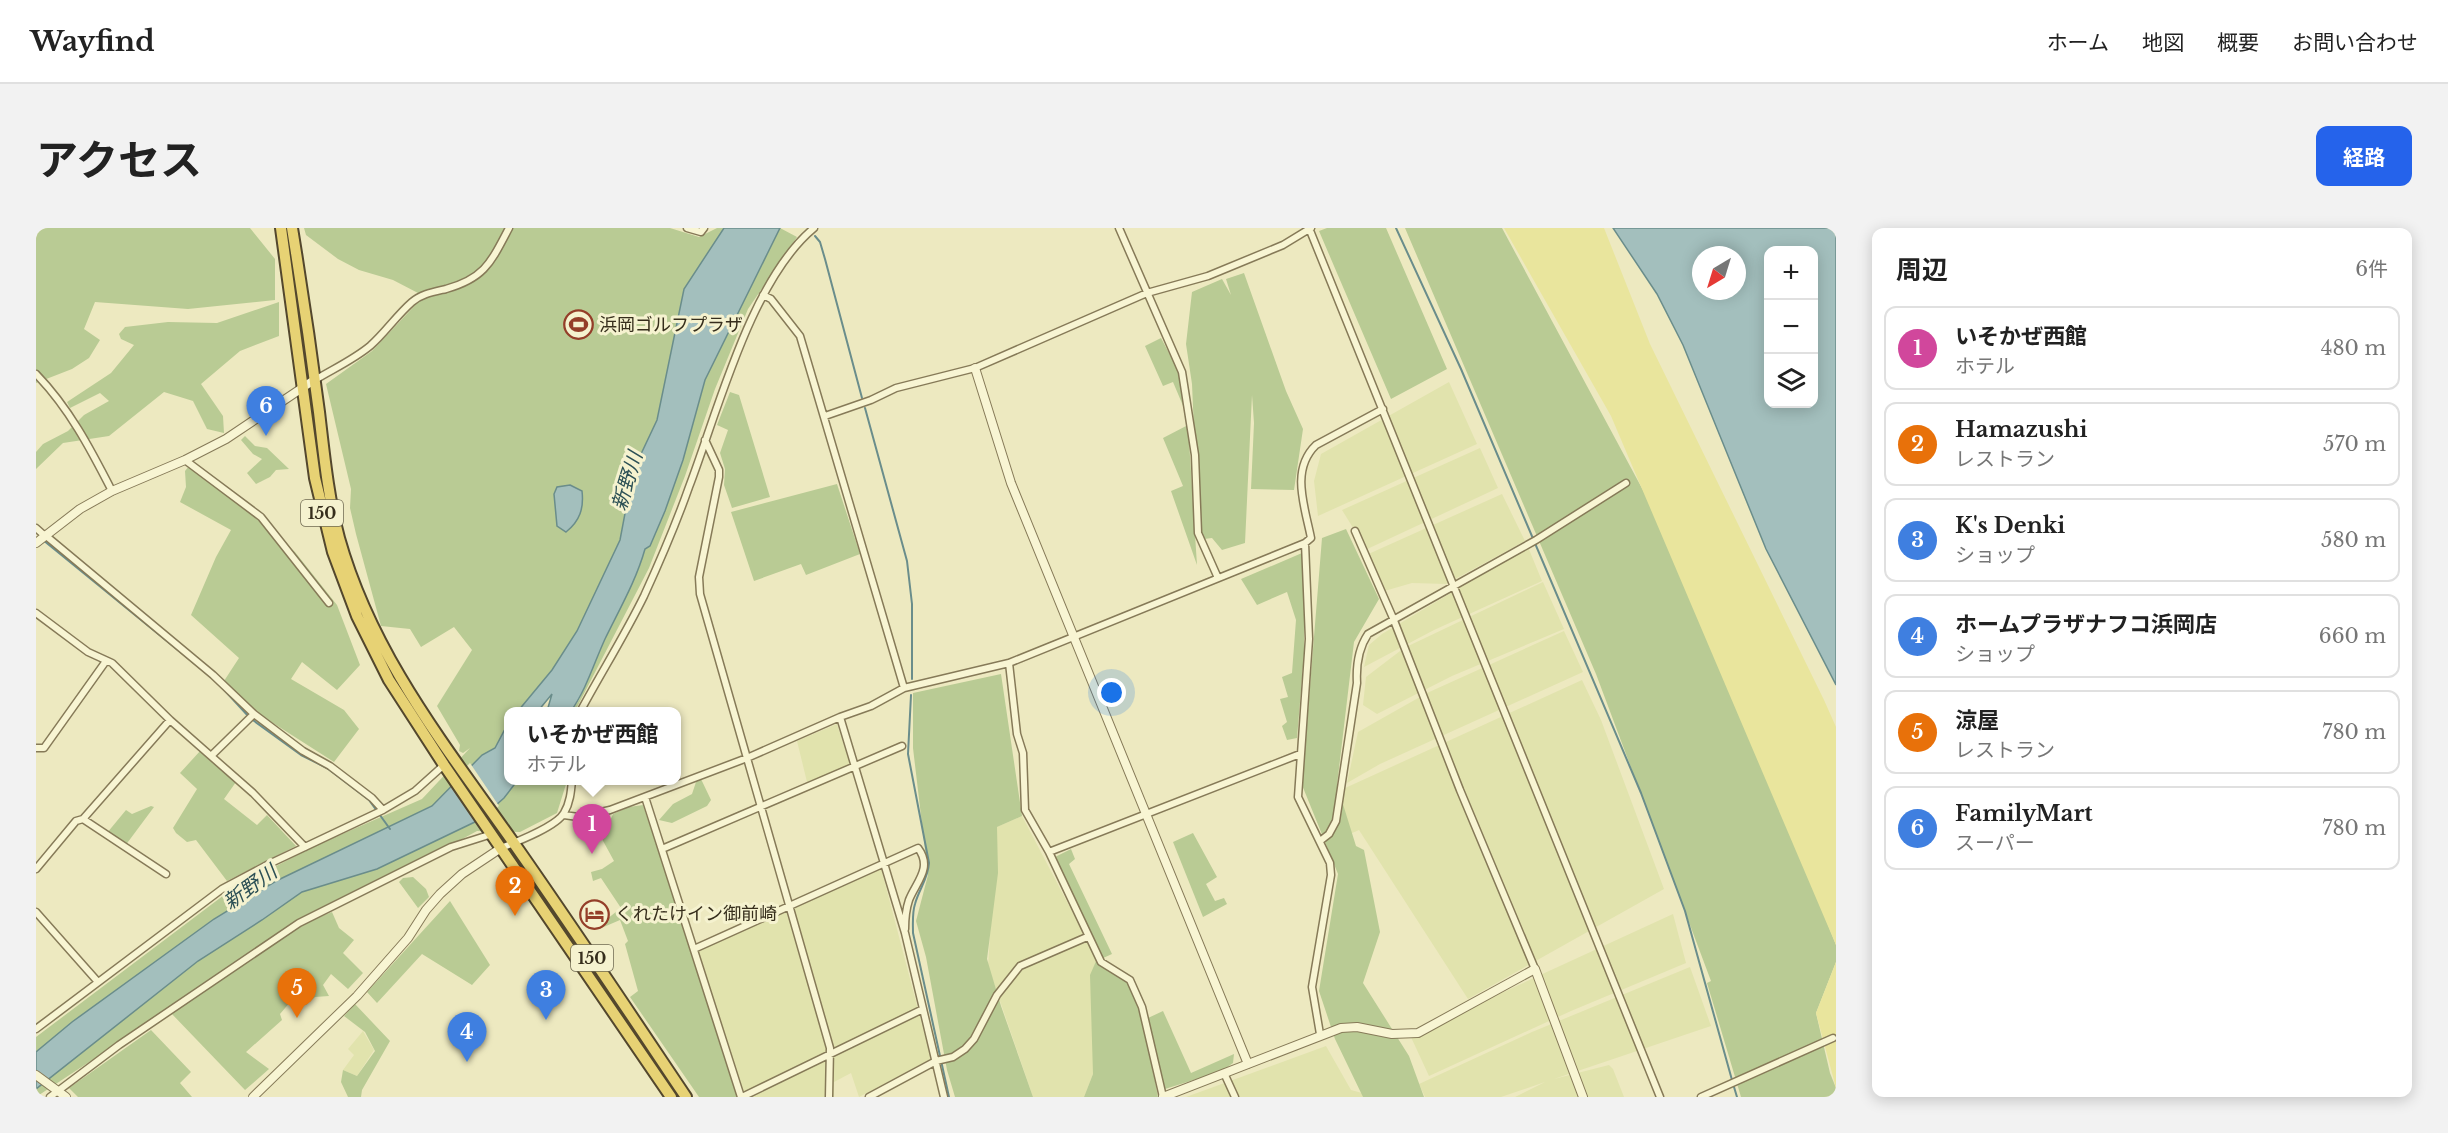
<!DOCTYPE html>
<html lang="ja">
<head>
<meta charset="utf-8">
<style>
	:root { --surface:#fff; --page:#f2f2f2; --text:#222; --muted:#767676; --line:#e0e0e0; --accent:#2563eb }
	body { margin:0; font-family:"Libre Baskerville","Noto Sans JP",serif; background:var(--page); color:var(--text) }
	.controls { position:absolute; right:18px; top:18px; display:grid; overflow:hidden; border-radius:12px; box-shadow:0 3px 15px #0003 }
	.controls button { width:54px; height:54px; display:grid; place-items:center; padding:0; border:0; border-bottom:2px solid var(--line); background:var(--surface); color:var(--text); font:30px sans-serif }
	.compass { position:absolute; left:1656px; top:18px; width:54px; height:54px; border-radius:50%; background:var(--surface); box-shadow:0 3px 15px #0003; rotate:218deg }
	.you { position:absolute; left:1076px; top:465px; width:21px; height:21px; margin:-15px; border:4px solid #fff; border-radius:50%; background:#1a73e8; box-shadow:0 0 0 9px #1a73e833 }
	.badge { display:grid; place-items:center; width:39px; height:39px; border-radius:50%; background:var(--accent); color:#fff; font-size:20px; font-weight:700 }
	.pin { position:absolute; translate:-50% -50px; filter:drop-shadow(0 2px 3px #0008) }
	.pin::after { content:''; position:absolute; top:32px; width:21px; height:18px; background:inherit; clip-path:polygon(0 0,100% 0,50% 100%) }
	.popup { position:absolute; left:468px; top:479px; width:177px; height:78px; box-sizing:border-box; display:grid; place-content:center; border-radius:12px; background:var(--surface); filter:drop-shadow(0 2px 4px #0005); font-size:20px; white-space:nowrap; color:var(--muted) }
	.popup b { font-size:22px; color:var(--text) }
	.popup::after { content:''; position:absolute; left:50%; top:100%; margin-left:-12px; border:12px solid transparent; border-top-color:var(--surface) }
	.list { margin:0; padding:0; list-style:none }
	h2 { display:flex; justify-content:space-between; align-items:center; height:78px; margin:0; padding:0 24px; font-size:26px }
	h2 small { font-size:20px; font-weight:400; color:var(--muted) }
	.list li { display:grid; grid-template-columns:39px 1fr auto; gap:18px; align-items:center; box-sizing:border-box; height:84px; margin:0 12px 12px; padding:0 12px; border:2px solid var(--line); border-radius:12px }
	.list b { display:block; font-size:22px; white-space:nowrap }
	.list p { margin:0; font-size:20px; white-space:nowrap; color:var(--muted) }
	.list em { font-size:20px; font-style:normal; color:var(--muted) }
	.icon { flex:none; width:33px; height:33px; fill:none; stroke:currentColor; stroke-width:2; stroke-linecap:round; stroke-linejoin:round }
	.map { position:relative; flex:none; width:1800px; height:869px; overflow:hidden; border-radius:12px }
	header { display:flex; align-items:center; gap:36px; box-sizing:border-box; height:84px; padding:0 30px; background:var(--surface); border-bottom:2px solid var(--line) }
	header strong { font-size:28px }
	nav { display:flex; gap:33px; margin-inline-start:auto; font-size:21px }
	.intro { display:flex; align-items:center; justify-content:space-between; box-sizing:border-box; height:144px; padding:0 36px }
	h1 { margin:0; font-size:42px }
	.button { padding:15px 27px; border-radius:12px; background:var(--accent); color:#fff; font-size:21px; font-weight:700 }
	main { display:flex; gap:36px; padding:0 36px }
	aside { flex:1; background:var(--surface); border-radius:12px; box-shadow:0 3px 15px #0003 }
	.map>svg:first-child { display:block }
	.farmland { fill:#e1e3ad }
	.green { fill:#b9cb94 }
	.sand { fill:#e9e59d }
	.water { fill:#a3bfbd; stroke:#6a8d8b; stroke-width:1.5; fill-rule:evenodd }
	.pier { fill:#ede9c0 }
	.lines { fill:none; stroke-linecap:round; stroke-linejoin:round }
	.stream { stroke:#6a8d8b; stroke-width:2 }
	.minor-casing { stroke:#867a58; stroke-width:9 }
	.tertiary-casing { stroke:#867a58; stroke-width:10 }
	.trunk-casing { stroke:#53472d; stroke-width:14 }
	.minor { stroke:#f8f5d3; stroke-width:6 }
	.tertiary { stroke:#f8f5d3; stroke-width:8 }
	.trunk { stroke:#e7d274; stroke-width:10 }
	.labels { text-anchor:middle; stroke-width:6; stroke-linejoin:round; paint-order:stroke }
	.shield { fill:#f5f2cf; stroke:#6f6952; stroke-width:1.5 }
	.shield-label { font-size:16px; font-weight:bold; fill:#362e1c }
	.poi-label { font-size:18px; fill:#362e1c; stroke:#f5f2cf; text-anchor:start }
	.water-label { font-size:20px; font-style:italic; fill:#2c5055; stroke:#f5f2cf }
</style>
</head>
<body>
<header>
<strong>Wayfind</strong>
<nav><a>ホーム</a><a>地図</a><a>概要</a><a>お問い合わせ</a></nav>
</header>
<div class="intro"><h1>アクセス</h1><a class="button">経路</a></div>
<main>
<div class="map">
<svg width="1800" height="869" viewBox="0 0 1800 869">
	<rect width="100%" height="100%" fill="#ede9c0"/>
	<path class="farmland" d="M1413,154L1441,216L1282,288L1278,253L1285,226Z
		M1444,220L1462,260L1327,323L1319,303L1306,282Z
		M1466,266L1489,313L1410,356L1376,355L1345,364L1328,328Z
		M1492,319L1506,353L1398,402L1328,439L1333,417L1346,406Z
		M1507,354L1528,401L1416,448L1341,486L1327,477L1330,449L1368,420Z
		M1528,403L1547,444L1344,536L1311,555L1322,504L1391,465Z
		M1546,452L1565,492L1628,661L1432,771L1323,602L1314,606L1296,566Z
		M801,496L814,537L771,554L761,513Z
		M986,588L1061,731L1057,846L1048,869H997L952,738L961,599Z
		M845,640L895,831L823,869L815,845L798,854V869H709L662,723Z
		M1637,686L1650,735L1535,783L1393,848L1374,807Z
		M1654,739L1675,798L1518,851L1573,837L1577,841L1588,869H1479L1509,854L1465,869H1389L1383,856L1496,804Z
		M327,803L338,822L321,848L307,842L318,827L312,821Z
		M1290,818L1315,862L1326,865L1327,869H1150Z"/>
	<path class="green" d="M0,0H214L239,31V72L152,81L59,74L48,101L64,112L53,130L36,141L0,155Z
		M268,0H634L663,9L681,0H688L648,61L621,192L597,243L584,312L541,403L516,442L482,483L472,484V552L531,553L521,585L484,604L441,603L281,690L296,684L303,700L318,712L307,725L327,745L312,761L295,746L287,757L293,768L279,769L270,777L255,773L244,786L246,792L210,824L233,841L209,862L135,785L228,719L0,869V809L196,661L279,618L386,571L434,520L427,525L423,523L424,517L401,478L436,422L418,399L385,419L374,401L345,398L320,306L314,280L315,261L290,156L336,123L384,72L382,65L357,52L323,42L302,31L270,7Z
		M744,0L761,9L712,81L679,161L649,248L613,340L539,483L535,484L543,472L568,413L603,340L609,321L647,232L669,152Z
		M1291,0H1350L1411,141L1355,171L1283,3Z
		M1369,0H1466L1658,357L1800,717V734L1780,785L1794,845L1800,860V869H1705L1671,755L1675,753L1560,446Z
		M1208,45L1250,163L1267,201L1258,262L1215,261L1218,195L1216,167L1209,315L1186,322L1176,310L1168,311L1162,294L1156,156L1150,116L1156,64L1186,51L1195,67L1190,51Z
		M243,74V108L204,123L165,156L187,188L188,205L171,201L157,173L128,164L73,208L27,215L0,241V224L7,216L32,203L48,187L73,173L64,165L34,180L31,174L75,145L98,117L85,111L83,106L89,99L132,94L181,95Z
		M1125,110L1141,140L1153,192L1137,154L1127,158L1109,118Z
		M694,164L703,167L734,269L696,280L688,257L689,241L684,225L692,202L681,197Z
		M1152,197L1161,337L1135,263L1147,258L1127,210Z
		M209,208L219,218L231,220L253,241L240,242L234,249L220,256L211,245L226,231L217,226L205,212Z
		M153,238L209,279L259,324L301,377L324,437L301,462L266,434L255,451L308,482L323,501L298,534L226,488L188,453L203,430L155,387L180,329L195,302L144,274L150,259L149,243Z
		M801,256L824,326L770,347L765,336L718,353L695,284Z
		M1310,301L1343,371L1318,414L1301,557L1320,618L1328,622L1344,704L1327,755L1373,828L1388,869H1327L1299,811L1283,763L1302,646L1266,557L1286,310Z
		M1266,325L1268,328V426L1261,510L1251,512L1246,498L1251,494L1244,471L1252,469L1246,449L1256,445L1260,392L1251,364L1221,377L1205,351Z
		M965,446L986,588L961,599L962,645L951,731L965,778L997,869H919L911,842L890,729L880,693L892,647L877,520V465Z
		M165,522L200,554L188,571L221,597L231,587L260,618L191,653L160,612L151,614L140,605L137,600L161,561L144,545Z
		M665,551L675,572L671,578L636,595L623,592L637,576L656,566L660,554Z
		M607,577L705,869H663L594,769L602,763L589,716L592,713L584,692L563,701L562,698L585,680L565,650L557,653L555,644L566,641L578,633L566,611L577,586L593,579Z
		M115,578L118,579L89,618L71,605L90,582L96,586Z
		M1157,605L1181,649L1170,656L1179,673L1188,670L1191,676L1167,689L1137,614Z
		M1035,621L1039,631L1033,636L1076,726L1065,731L1017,630Z
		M377,649L390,661L393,669L382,680L363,654L367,650Z
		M414,673L454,737L436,757L386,726L341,775L331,764Z
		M1061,731L1079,742L1097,759L1109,802L1122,869H1048L1057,846L1054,747Z
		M319,776L354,813L326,862L325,869H312L305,854L307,842L321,848L339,823L329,804L308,788Z
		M1127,783L1155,845L1198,826L1197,835L1186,843L1129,861L1112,790Z
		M115,802L155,844L144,855L156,869H42L33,860Z"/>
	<path class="sand" d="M1468,0H1568L1614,116L1788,472L1800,499V717L1575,188Z
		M1800,734V860L1780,785Z"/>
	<path class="water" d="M688,0H744L669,152L647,232L629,283L614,318L609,321C600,353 583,382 569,411C558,435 550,462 535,483H511L516,466L502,483H482L516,442L541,403L584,312L597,243L621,192L648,61Z
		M1577,0H1800V457L1730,321L1647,117L1621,66ZM1732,22H1778V176H1732ZM1665,27H1701V63H1665Z
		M534,257L546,263C548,280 544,293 530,304L521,298L518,266L521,259Z
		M468,503L472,506V552L481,553L468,570L443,592L341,641L266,664L226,692L162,733L0,861V824L36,794L178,691L240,653L396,578L446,527L459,520Z"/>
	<path class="pier" d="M434,535L463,578L451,589L422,547Z"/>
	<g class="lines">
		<path class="stream" d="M1360,0L1425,141L1605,565L1649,683L1696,852
			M779,8L784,14L789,31L826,170
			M829,180L871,333L876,376V451
			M7,312L180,453L214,490L265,527L291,540L333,572L354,601
			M875,467L872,526L893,635C892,651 883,661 879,676C876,685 877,696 877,705L913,869
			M1698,859L1701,869"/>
		<defs>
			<path id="minor" d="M651,0L665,4L668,0
				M1083,0L1146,144L1159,227L1162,305L1182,350
				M1273,0L1624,869
				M727,67L735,71L764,108L868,460
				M0,146C33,180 54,220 76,263
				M279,152C297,141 317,132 334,118C349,105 360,88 376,74C385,66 397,64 410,61C449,50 455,34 473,0
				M789,188L835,172L860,160L939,140L1111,65L1172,48L1247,17L1275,0
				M669,212L683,242V249L663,349L664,366L794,820L793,869
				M149,232L225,289L293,375
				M0,300L9,308
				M1319,303L1357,390L1424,562L1499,741
				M9,307L177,447L218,486L175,528
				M1269,315L1273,411L1262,569L1294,635L1295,647L1276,759L1284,806
				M0,385L52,424L76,435L134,492
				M973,435L981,506L987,525L989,582L1013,624L1065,734L1094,752L1106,779L1127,869
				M544,484C565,445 589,407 608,368C624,333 640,296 653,259C682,183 715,52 778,0
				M218,486L267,523L294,538L336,570L347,582
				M804,489L869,705L908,869
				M0,520H8L70,433
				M609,569L705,869
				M528,587L542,589L574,582L711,530L804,489L835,478L868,460L973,435L1269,315L1275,310C1269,279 1254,242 1280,217L1347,181
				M47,591L130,646
				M1284,613L1293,606L1300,593L1321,455C1320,437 1322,421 1332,406L1500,312L1590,255
				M465,620C480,614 520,599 528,585C534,575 535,564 536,552
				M626,621L866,518
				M1013,624L1264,526
				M0,641L40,593L47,591L134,492L217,565L269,619
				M0,684L62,754
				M658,721L882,620C897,640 880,654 873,672C870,681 869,692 869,701
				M0,801L186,661L233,636L347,582L379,563L408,537
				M1188,845L1199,869
				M14,869L83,817L263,695L415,619L456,606
				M706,869L887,781
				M833,869L900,833L917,829L929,821L938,811L961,767L984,738L1051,709
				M1665,869L1797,810"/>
			<path id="tertiary" d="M939,140L975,255L1212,836
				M0,315L44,281L76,263L149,232L190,211L278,152
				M0,847L30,869
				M217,869L321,768L372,710L390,682L404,666L426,646L465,620
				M1127,869L1305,800L1321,799L1356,806L1382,805L1499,741L1547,869"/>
			<path id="trunk" d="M245,0L279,250L297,324L321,388L353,452L408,537L635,869
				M256,0C266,61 275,122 283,184C288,226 292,269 303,310C336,427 408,516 477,614C536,698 593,784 650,869"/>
		</defs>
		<use href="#minor" class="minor-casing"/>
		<use href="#tertiary" class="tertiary-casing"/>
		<use href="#trunk" class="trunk-casing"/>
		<use href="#minor" class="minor"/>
		<use href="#tertiary" class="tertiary"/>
		<use href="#trunk" class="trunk"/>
	</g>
	<defs>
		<symbol id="stadium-ring" viewBox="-11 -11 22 22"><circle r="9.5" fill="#f5f2cf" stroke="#943e29" stroke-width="1.5"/><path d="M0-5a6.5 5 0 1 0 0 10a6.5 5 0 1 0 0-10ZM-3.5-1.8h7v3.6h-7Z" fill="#943e29"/></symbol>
		<symbol id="hotel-ring" viewBox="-11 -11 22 22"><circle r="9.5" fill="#f5f2cf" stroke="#943e29" stroke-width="1.5"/><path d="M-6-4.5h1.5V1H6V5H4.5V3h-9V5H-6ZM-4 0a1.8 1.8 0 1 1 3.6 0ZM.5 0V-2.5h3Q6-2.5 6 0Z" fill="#943e29"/></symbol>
	</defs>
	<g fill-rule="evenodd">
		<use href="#stadium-ring" x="526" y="80" width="33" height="33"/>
		<use href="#hotel-ring" x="542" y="670" width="33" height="33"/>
	</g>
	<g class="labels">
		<g class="shield">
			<rect x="265" y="272" width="42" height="26" rx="4.5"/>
			<rect x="535" y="717" width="42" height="26" rx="4.5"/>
		</g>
		<g class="shield-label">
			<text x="286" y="291">150</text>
			<text x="556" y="736">150</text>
		</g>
		<g class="poi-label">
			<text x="563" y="103">浜岡ゴルフプラザ</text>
			<text x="579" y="692">くれたけイン御前崎</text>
		</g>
		<g class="water-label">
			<text transform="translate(591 253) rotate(-73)" y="7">新野川</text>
			<text transform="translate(214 659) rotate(-36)" y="7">新野川</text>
		</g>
	</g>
</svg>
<div class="controls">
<button>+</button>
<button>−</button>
<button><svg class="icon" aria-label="layers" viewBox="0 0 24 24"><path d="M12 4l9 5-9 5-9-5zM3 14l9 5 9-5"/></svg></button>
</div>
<svg class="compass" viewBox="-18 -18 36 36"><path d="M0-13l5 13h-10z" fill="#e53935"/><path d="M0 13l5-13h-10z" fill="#767676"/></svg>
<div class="you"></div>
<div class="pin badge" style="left:556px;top:626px;background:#d1479c">1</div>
<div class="popup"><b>いそかぜ西館</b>ホテル</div>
<div class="pin badge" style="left:479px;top:688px;background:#e8710a">2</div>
<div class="pin badge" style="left:510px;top:792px;background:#3f7fe0">3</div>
<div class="pin badge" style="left:431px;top:834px;background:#3f7fe0">4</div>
<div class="pin badge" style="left:261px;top:790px;background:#e8710a">5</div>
<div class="pin badge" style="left:230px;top:208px;background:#3f7fe0">6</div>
</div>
<aside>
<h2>周辺<small>6件</small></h2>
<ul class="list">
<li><span class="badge" style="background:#d1479c">1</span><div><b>いそかぜ西館</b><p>ホテル</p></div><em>480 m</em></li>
<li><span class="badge" style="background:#e8710a">2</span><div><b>Hamazushi</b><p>レストラン</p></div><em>570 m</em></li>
<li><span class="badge" style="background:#3f7fe0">3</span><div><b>K's Denki</b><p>ショップ</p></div><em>580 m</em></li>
<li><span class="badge" style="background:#3f7fe0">4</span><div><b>ホームプラザナフコ浜岡店</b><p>ショップ</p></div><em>660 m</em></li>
<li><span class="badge" style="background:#e8710a">5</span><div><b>涼屋</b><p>レストラン</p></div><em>780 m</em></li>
<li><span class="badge" style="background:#3f7fe0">6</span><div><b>FamilyMart</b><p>スーパー</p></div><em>780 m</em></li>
</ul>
</aside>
</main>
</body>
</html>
